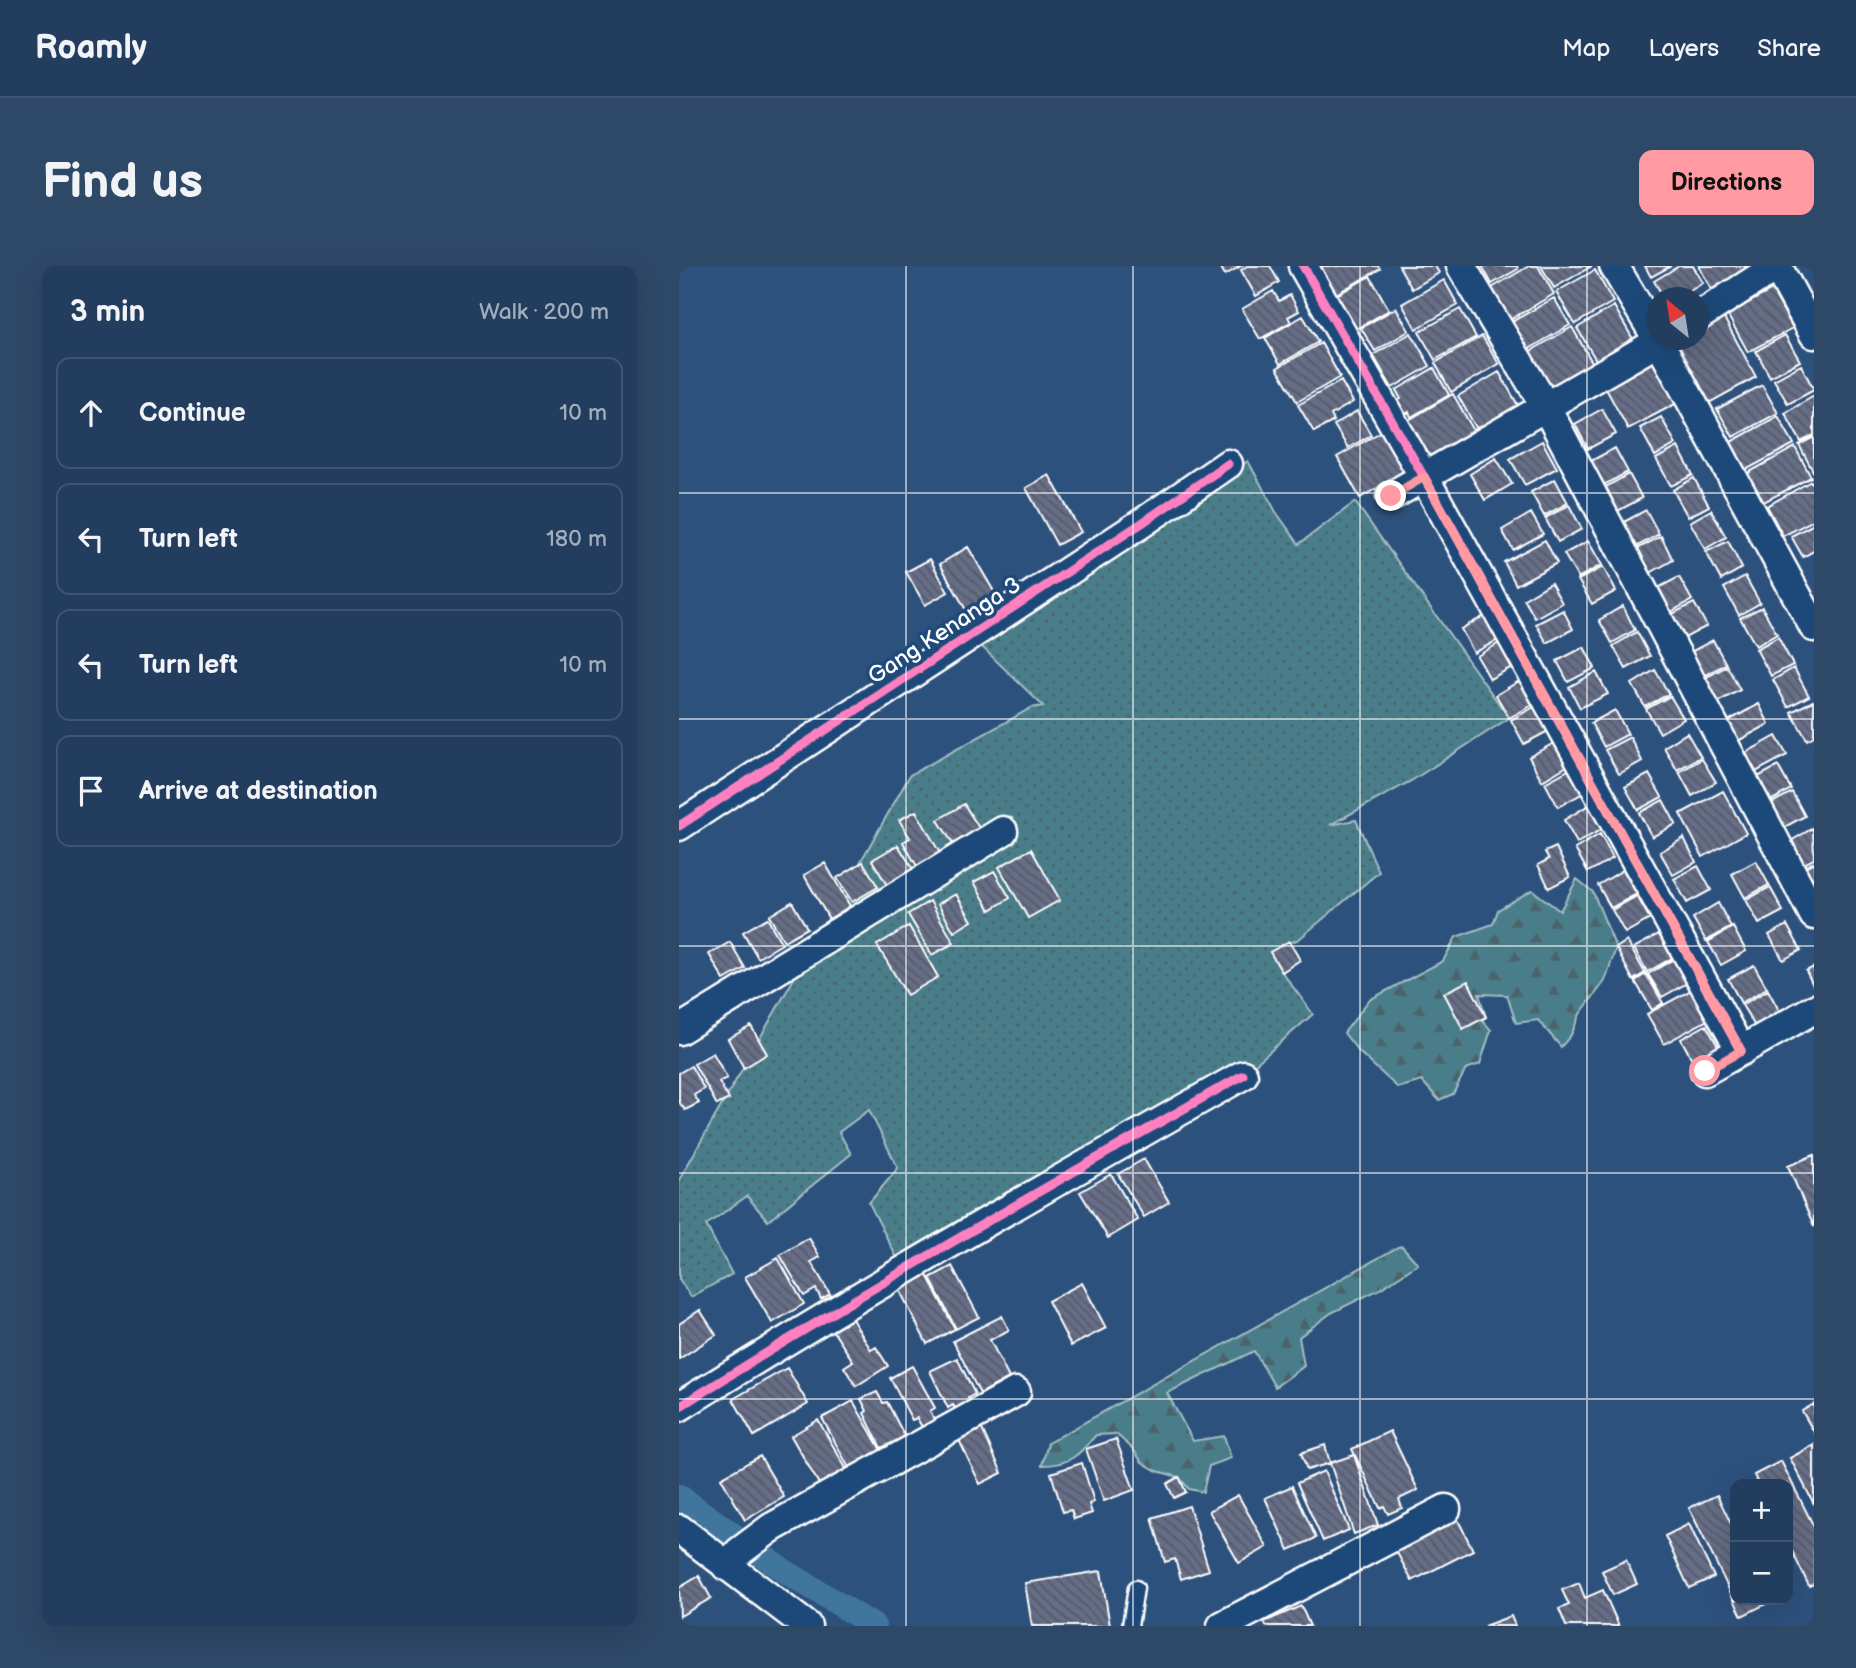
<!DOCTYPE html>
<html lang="en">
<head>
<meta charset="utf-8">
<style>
	:root { --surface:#223d5e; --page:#2e4867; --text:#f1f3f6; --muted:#a2aebc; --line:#3f5673; --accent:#ff9aa2 }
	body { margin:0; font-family:"Balsamiq Sans",sans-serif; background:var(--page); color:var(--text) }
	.controls { position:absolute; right:21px; bottom:21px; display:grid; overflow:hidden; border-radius:14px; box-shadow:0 7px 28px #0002 }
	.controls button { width:63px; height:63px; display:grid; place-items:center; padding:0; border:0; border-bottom:2px solid var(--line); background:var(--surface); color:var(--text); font:35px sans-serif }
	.compass { position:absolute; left:967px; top:21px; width:63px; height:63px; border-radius:50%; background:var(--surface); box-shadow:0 7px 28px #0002; rotate:330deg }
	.stop { position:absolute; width:21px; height:21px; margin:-16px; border:5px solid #ff9aa2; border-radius:50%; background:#fff }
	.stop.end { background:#ff9aa2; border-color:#fff; box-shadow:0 2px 7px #0008 }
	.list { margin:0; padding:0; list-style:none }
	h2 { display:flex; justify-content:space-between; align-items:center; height:91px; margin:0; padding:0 28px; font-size:30px }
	h2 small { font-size:23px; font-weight:400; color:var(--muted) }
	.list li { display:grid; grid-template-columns:46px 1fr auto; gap:21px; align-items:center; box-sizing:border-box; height:112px; margin:0 14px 14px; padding:0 14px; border:2px solid var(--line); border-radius:14px }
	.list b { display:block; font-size:26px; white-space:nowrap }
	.list em { font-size:23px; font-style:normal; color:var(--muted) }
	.icon { flex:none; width:38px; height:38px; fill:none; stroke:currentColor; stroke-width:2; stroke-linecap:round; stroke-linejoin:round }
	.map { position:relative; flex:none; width:1135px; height:1360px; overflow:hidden; border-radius:14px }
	header { display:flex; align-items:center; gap:42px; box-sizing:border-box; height:98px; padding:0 35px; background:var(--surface); border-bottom:2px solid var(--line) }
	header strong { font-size:33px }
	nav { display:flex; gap:38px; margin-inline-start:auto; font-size:24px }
	.intro { display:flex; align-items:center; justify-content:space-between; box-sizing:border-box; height:168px; padding:0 42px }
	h1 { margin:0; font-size:49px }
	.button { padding:18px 32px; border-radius:14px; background:var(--accent); color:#111; font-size:24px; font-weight:700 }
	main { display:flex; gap:42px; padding:0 42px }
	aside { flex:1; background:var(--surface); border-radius:14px; box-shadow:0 7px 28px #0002 }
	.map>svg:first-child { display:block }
	.grass { fill:url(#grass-dots); stroke:#a4bec4; stroke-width:2 }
	.forest { fill:url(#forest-firs); stroke:#a4bec4; stroke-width:2 }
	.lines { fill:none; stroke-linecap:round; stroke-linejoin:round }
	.canal { stroke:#40769d; stroke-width:24 }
	.building { fill:url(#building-back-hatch); stroke:#fff; stroke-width:2 }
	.service-casing { stroke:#fff; stroke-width:19 }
	.minor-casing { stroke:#fff; stroke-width:33 }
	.service { stroke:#1f4a7a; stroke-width:14 }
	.minor { stroke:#1f4a7a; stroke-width:28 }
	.cycleway-casing { stroke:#1f4a7a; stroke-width:13 }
	.cycleway { stroke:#ff80c0; stroke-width:9 }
	.route { stroke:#ff9aa2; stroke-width:9 }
	.grid { fill:none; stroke:#fff; stroke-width:2; stroke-opacity:0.55 }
	.labels { text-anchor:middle; stroke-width:7; stroke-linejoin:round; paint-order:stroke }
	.street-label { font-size:23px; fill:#fff; stroke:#1f4a7a }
</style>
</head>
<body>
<header>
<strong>Roamly</strong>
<nav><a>Map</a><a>Layers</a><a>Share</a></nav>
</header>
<div class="intro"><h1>Find us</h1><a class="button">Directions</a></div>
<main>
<aside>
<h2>3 min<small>Walk · 200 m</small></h2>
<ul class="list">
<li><svg class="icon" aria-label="ahead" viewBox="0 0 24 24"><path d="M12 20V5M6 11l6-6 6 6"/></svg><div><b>Continue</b></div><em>10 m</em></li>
<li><svg class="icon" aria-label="left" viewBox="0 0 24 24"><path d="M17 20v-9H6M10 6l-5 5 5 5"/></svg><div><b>Turn left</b></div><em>180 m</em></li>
<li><svg class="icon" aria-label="left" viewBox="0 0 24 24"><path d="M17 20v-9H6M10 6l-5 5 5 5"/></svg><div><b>Turn left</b></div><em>10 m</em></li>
<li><svg class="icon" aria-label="arrive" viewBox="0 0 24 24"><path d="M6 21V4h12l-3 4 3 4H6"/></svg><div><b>Arrive at destination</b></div></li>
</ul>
</aside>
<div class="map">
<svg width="1135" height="1360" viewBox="0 0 1135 1360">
	<defs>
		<pattern id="grass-dots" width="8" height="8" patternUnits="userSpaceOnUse" patternTransform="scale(1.75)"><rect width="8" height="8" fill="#4a7d89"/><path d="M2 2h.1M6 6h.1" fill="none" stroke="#4b646a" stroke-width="1.8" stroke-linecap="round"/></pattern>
		<pattern id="forest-firs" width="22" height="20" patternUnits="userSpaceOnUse" patternTransform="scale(1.75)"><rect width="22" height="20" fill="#4a7d89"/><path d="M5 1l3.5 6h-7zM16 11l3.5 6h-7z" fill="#4b646a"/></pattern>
		<pattern id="building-back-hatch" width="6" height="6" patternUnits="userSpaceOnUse" patternTransform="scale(1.75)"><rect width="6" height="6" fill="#656d87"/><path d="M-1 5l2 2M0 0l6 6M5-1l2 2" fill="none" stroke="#565964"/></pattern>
	</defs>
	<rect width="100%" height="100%" fill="#2d517d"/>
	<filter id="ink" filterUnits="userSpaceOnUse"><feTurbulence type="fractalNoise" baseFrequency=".0143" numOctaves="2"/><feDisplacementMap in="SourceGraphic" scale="14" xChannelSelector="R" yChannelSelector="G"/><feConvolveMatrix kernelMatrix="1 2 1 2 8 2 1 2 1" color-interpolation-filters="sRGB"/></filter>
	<g filter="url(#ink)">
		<path class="grass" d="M569,195L597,246L620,278L676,236L830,452L732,515L651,559L677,554L700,606L620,673L591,686L603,706L634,748L564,809L221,998L190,937L219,902L190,844L160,866L172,888L89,955L68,930L27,959L53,1008L12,1031L0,1013V914L231,509L352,442L364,440L301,379Z"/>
		<path class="forest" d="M898,613L914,626L937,682L926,715L901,748L892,769L882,781L859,754L837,757L828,729L800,728L807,751L803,754L812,764L801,798L787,803L774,828L760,834L743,815L719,822L680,786L665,767L690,734L764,695L777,671L814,658L819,644L853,624L881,645Z
			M723,980L739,998L701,1023L652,1047L620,1071L625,1100L596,1121L575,1085L488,1127L514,1175L545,1170L552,1192L530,1200L524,1226L510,1223L500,1211L478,1205L463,1196L453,1182L437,1168L417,1169C400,1189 391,1199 363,1199L369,1177L719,981Z"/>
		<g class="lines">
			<path class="canal" d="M0,1230L101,1302L195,1360"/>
		</g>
		<path class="building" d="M541,0H562L546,9Z
			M568,0H591L600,16L577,30L562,4Z
			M640,0H699L701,3L655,29Z
			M720,0H756L760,7L733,23Z
			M803,0H838L839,3L813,18Z
			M850,0H859L875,28L829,55L811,23Z
			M862,0H913L875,22Z
			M966,0H992L972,11Z
			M1000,0H1014L1024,17L999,32H985L975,15Z
			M1020,0H1084L1035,28Z
			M916,4L934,36L896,58L877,26Z
			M691,10L710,44L677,63L658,29Z
			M765,14L779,39L737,63L723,38Z
			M1093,24L1114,62L1069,86L1048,48Z
			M594,25L600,35L611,29L620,45L609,51L612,56L581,73L563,43Z
			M875,32L891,59L845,86L829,58Z
			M935,40L955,75L918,96L898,62Z
			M717,42L730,65L696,85L682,62Z
			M781,43L797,71L756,94L740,66Z
			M624,50L639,76L601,98L586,72Z
			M1044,50L1077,111L1030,137L996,76L1000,74H1020V63Z
			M893,61L914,98L871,123L850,86Z
			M732,67L751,100L713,122L694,89Z
			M1106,69L1121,95L1091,111L1077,85Z
			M803,70L820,98L772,126L756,97Z
			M642,77L661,111L618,136L598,102Z
			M976,93L1000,136L949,163L926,121Z
			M1122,99L1135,124L1109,138L1095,114Z
			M755,102L770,129L732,151L730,146L725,149L717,136L722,133L717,124Z
			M820,106L840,141L799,165L779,130Z
			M662,115L674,136L652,149L655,155L635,166L619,139Z
			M1083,119L1099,147L1054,171L1038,143Z
			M774,128L795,165L744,195L723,158Z
			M1135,130V169L1122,176L1106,147Z
			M923,143L937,168L909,183L896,158Z
			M678,145L692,169L669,182L655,159Z
			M1099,150L1115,178L1065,205L1050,177Z
			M982,151L997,178L976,190L961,162Z
			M705,164L728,205L681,232L658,191Z
			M1135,171V207L1120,179Z
			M863,175L878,202L846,219L831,193Z
			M999,181L1014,209L992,220L977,193Z
			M1116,181L1132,211L1083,237L1067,208Z
			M936,182L949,206L925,219L912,195Z
			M817,192L833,218L806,234L791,208Z
			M950,208L963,232L939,245L927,221Z
			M370,209L402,266L378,279L347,222Z
			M1015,212L1030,240L1009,251L994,224Z
			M876,213L889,237L865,250L852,226Z
			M1132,215L1135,220V254L1104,270L1088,240Z
			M890,239L903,263L879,276L866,252Z
			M967,244L980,268L957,281L943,257Z
			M1032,244L1047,271L1026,283L1011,256Z
			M852,247L864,268L834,284L823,264Z
			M1135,258V285L1124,291L1112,270Z
			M982,270L994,294L971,307L958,283Z
			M866,274L878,297L837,319L825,296Z
			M909,275L923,299L899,312L885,288Z
			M1049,275L1063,302L1042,314L1027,286Z
			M289,281L324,341L295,358L261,298Z
			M251,293L269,326L246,339L227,306Z
			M924,301L937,325L913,338L899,314Z
			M1066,310L1081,337L1060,349L1045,322Z
			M1000,311L1013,334L990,347L977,323Z
			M872,317L883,337L856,352L845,333Z
			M1015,337L1028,360L1004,373L991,349Z
			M944,340L956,364L933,377L920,354Z
			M1083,341L1098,368L1077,380L1061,352Z
			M884,344L894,363L868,377L857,358Z
			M807,349L821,373L795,387L782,363Z
			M958,366L971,390L947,403L934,380Z
			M1099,371L1114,399L1092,410L1077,383Z
			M1034,374L1047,398L1023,411L1010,387Z
			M824,375L837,399L811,413L798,390Z
			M905,381L916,402L889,416L878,395Z
			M1048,400L1061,424L1037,437L1024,413Z
			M1115,402L1130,430L1109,441L1094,414Z
			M976,404L990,428L966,441L953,418Z
			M917,406L929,428L901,442L890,421Z
			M842,414L855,438L830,452L817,429Z
			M991,430L1005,453L981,467L967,443Z
			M1134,435L1135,438V470L1128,474L1112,446Z
			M1080,438L1090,458L1059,475L1049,455Z
			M857,440L871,464L845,478L832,454Z
			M936,444L949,468L925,481L912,457Z
			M1008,467L1022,491L998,504L985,481Z
			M1097,470L1108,489L1075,507L1065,488Z
			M951,471L963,495L940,508L926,484Z
			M875,477L888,500L863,515L850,491Z
			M1023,493L1037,516L1013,530L1000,506Z
			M1099,500L1112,523L1088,537L1075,513Z
			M891,503L904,527L879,541L866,517Z
			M970,508L983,531L959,544L946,521Z
			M1044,525L1067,567L1024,591L1001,548Z
			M1113,526L1126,550L1102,563L1089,539Z
			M984,534L997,558L973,571L960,547Z
			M285,538L300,562L274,578L259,554Z
			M910,539L923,563L898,577L885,554Z
			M237,545L262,589L239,602L224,576L231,572L220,554Z
			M1134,562L1135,593L1123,599L1110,576Z
			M921,568L934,592L909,606L896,583Z
			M1005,572L1017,596L994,609L981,586Z
			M219,579L234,603L208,619L193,594Z
			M877,581L891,611L870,622L859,599L870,593L866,586Z
			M352,583L381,634L349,652L320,601Z
			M1077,595L1090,619L1066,632L1053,608Z
			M184,596L199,621L173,636L158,612Z
			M1135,596V622L1124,602Z
			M146,597L171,640L150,653L125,609Z
			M1019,600L1032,624L1008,637L995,613Z
			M944,604L958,628L932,642L919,619Z
			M315,605L331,632L311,644L295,616Z
			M1091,621L1104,645L1080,658L1067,634Z
			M277,628L293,655L275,666L259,638Z
			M958,630L971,653L946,667L933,644Z
			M251,635L275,677L253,689L229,648Z
			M113,636L128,662L105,675L90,650Z
			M1039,637L1052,661L1027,675L1014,652Z
			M88,652L103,678L79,692L64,666Z
			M1108,659L1122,684L1104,694L1090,669Z
			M230,660L259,711L228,729L198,679Z
			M1054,661L1067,685L1042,699L1029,676Z
			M980,668L993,692L968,706L955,682Z
			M610,675L621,694L603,706L591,686Z
			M948,675L966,707L954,714L937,682Z
			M51,676L66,702L45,714L30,688Z
			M995,693L1008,717L983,731L969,708Z
			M1075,699L1088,722L1062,737L1049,713Z
			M1135,701V721L1127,705Z
			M967,708L984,737L973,744L956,715Z
			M789,715L807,751L784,763L765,727Z
			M1014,723L1030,753L985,778L968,748Z
			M1089,724L1102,748L1077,762L1063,739Z
			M1027,759L1040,782L1015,797L1002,773Z
			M72,760L88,788L65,802L49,773Z
			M34,787L48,812L40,816L50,833L38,839L15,798Z
			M12,800L25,823L15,829L20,837L6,844L0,836V807Z
			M1135,889V961L1109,900Z
			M465,893L490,936L465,951L439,908Z
			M432,908L459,954L429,972L401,926Z
			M130,972L141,991L132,996L151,1028L142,1033L137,1023L125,1030L101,989Z
			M99,992L125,1038L93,1057L66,1011Z
			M273,1000L300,1051L277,1063L251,1012Z
			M248,1009L276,1063L248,1078L220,1023Z
			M403,1017L427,1062L392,1080L369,1035Z
			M21,1044L37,1069L0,1093V1058Z
			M323,1050L330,1064L311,1074L330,1112L301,1128L274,1075Z
			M173,1053L192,1084L197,1081L209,1100L177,1120L165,1101L174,1095L154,1065Z
			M278,1092L296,1128L289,1132L293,1138L278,1146L274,1139L269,1142L251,1105Z
			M233,1100L256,1142L251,1145L255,1154L243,1161L238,1152L233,1154L211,1112Z
			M108,1102L129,1138L75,1170L54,1133Z
			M198,1126L204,1137L208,1136L226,1171L202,1182L185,1147L188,1145L182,1133Z
			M174,1135L203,1186L171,1204L143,1152Z
			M1135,1138V1166L1123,1145Z
			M139,1154L171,1209L144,1225L112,1170Z
			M302,1161L323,1207L301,1218L279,1172Z
			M711,1165L739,1224L720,1233L723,1242L709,1248L705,1240L701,1242L673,1183Z
			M437,1173L455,1224L425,1235L407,1183Z
			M646,1179L651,1197L628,1204L622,1187Z
			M1135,1179V1238L1111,1192Z
			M675,1189L699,1259L675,1268L651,1197Z
			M81,1190L105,1231L66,1254L42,1212Z
			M1102,1195L1135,1261V1318L1130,1320L1109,1277V1218H1079L1075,1209Z
			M403,1197L415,1236L410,1238L413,1247L395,1253L392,1244L384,1246L372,1207Z
			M645,1205L670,1264L644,1275L618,1217Z
			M500,1211L507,1226L495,1232L488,1218Z
			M613,1220L637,1272L610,1284L586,1232Z
			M559,1229L588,1281L560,1297L530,1245Z
			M1038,1229L1056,1266V1334H1089L1091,1336L1063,1350L1010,1242Z
			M510,1240L530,1304L502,1313L496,1293L486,1296L473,1252Z
			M777,1250L794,1284L733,1315L715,1281Z
			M1010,1258L1035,1311L1010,1322L986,1270Z
			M947,1294L958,1318L934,1329L923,1305Z
			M422,1305L431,1360H353L346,1317Z
			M20,1310L32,1332L1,1350L0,1322Z
			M900,1317L906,1332L924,1324L940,1360H887L880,1343L890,1339L883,1324Z
			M622,1340L631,1360H587L585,1356Z
			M832,1350L836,1360H805Z"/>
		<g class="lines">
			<defs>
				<path id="service" d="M451,1360L457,1322"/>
				<path id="minor" d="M624,0L745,211L1062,785
					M782,0L867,141L1135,649
					M935,0L978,72
					M1098,0L1135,68
					M1020,50L1098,0
					M979,74L1135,361
					M712,230L982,74
					M0,560L463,257L549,198
					M0,764L324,565
					M1026,805L1135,743
					M0,1141C185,1025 374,917 564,809
					M0,1263L128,1360
					M47,1300L60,1286L92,1262L337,1126
					M543,1360L767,1243"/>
			</defs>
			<use href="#service" class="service-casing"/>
			<use href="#minor" class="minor-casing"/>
			<use href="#service" class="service"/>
			<use href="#minor" class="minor"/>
			<defs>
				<path id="cycleway" d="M624,0L745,211L1062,785
					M0,560L463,257L549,198
					M0,1141C185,1025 374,917 564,809"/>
			</defs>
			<use href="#cycleway" class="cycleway-casing"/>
			<use href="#cycleway" class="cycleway"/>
		</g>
	</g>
	<g class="lines" filter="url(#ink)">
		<path class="route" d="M712,230L745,211L1062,785L1026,805"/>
	</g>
	<path class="grid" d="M227,0V1360M454,0V1360M681,0V1360M908,0V1360M0,227H1135M0,453H1135M0,680H1135M0,907H1135M0,1133H1135"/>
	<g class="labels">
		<g class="street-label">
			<text transform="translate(265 364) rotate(-33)" y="8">Gang Kenanga 3</text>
		</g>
	</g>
</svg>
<div class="controls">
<button>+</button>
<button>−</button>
</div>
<svg class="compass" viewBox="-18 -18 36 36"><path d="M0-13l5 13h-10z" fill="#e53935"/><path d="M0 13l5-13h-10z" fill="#a2aebc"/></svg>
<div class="stop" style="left:1026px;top:805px"></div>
<div class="stop end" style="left:712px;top:230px"></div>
</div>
</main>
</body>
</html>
